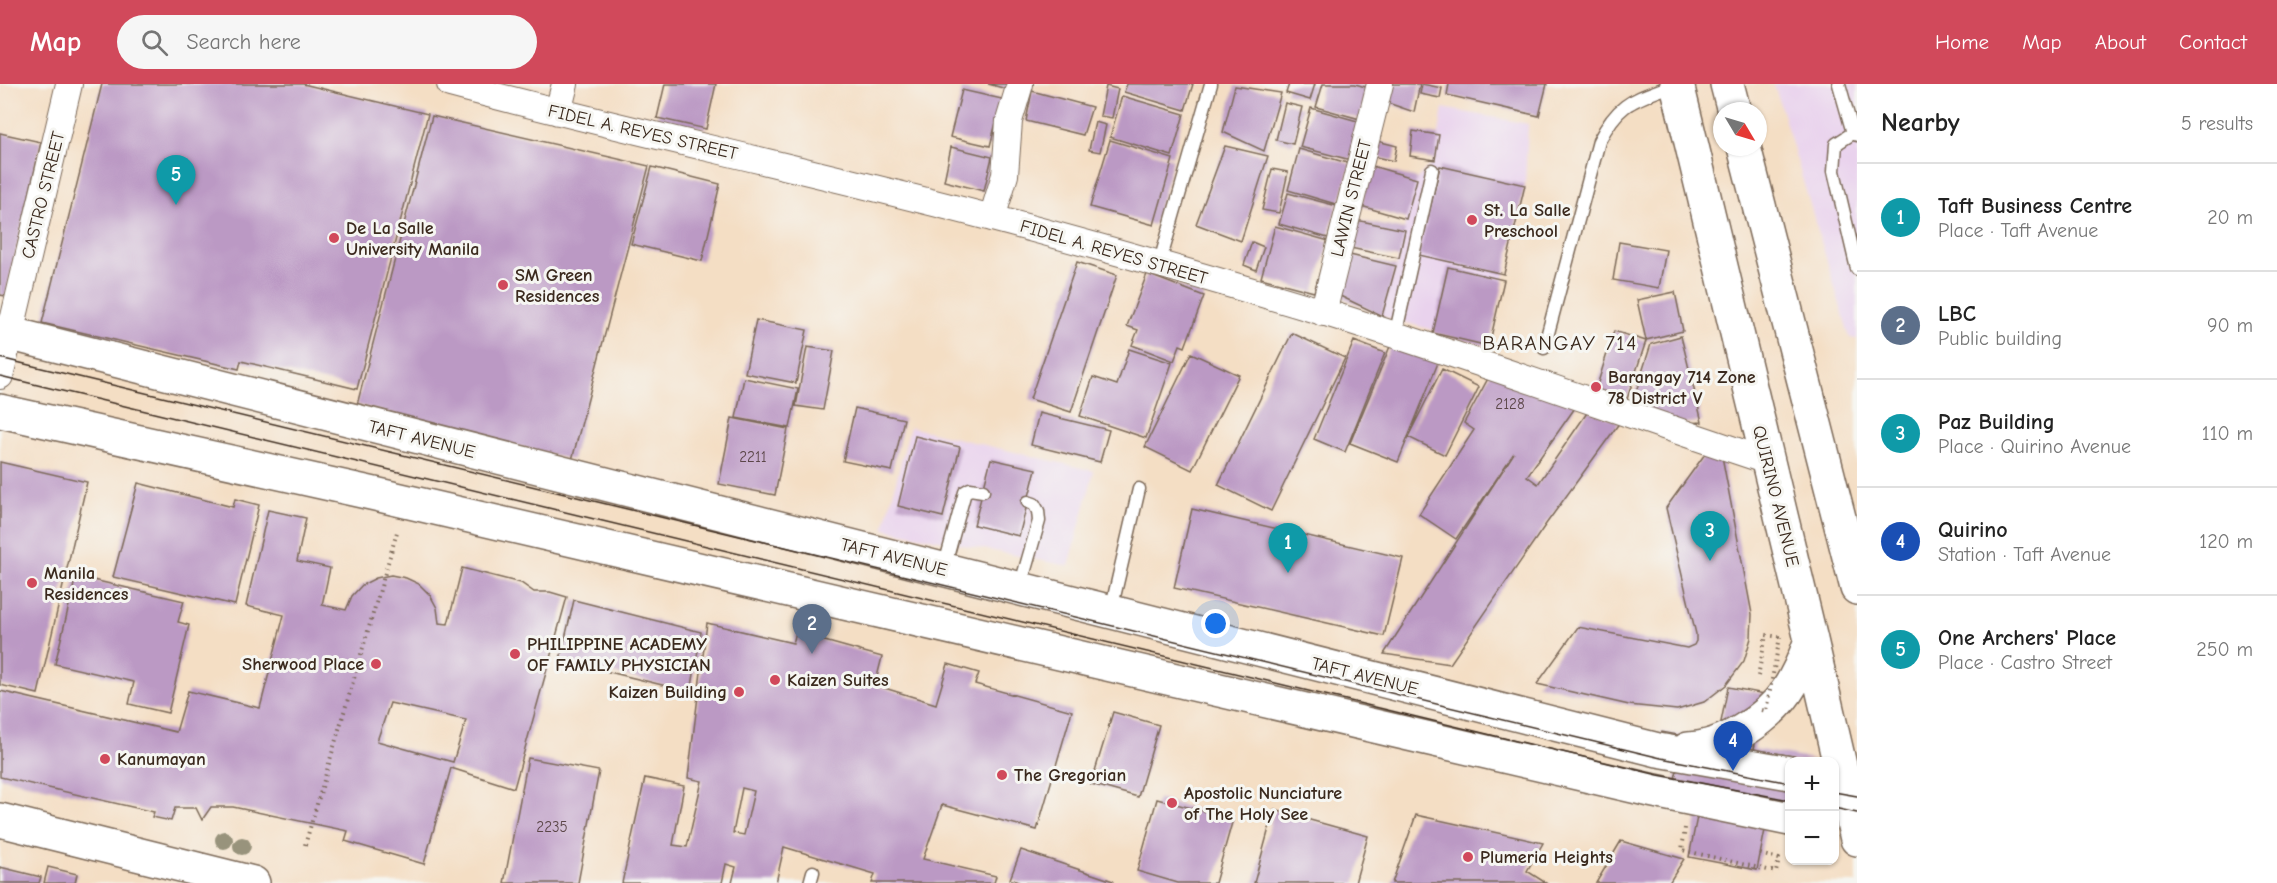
<!DOCTYPE html>
<html lang="en">
<head>
<meta charset="utf-8">
<style>
	:root { --surface:#fff; --page:#f6f6f6; --text:#222; --muted:#767676; --line:#e0e0e0; --accent:#d1495b }
	body { margin:0; font-family:"Comic Neue",sans-serif; background:var(--page); color:var(--text) }
	.controls { position:absolute; right:18px; bottom:18px; display:grid; overflow:hidden; border-radius:12px; box-shadow:0 2px 4px #0004 }
	.controls button { width:54px; height:54px; display:grid; place-items:center; padding:0; border:0; border-bottom:2px solid var(--line); background:var(--surface); color:var(--text); font:30px sans-serif }
	.compass { position:absolute; left:1713px; top:18px; width:54px; height:54px; border-radius:50%; background:var(--surface); box-shadow:0 2px 4px #0004; rotate:128deg }
	.you { position:absolute; left:1216px; top:540px; width:21px; height:21px; margin:-15px; border:4px solid #fff; border-radius:50%; background:#1a73e8; box-shadow:0 0 0 9px #1a73e833 }
	.badge { display:grid; place-items:center; width:39px; height:39px; border-radius:50%; background:var(--accent); color:#fff; font-size:20px; font-weight:700 }
	.pin { position:absolute; translate:-50% -50px; filter:drop-shadow(0 2px 3px #0008) }
	.pin::after { content:''; position:absolute; top:32px; width:21px; height:18px; background:inherit; clip-path:polygon(0 0,100% 0,50% 100%) }
	.list { margin:0; padding:0; list-style:none }
	h2 { display:flex; justify-content:space-between; align-items:center; height:78px; margin:0; padding:0 24px; font-size:26px }
	h2 small { font-size:20px; font-weight:400; color:var(--muted) }
	.list li { display:grid; grid-template-columns:39px 1fr auto; gap:18px; align-items:center; box-sizing:border-box; height:108px; padding:0 24px; border-top:2px solid var(--line) }
	.list b { display:block; font-size:22px; white-space:nowrap }
	.list p { margin:0; font-size:20px; white-space:nowrap; color:var(--muted) }
	.list em { font-size:20px; font-style:normal; color:var(--muted) }
	.icon { flex:none; width:33px; height:33px; fill:none; stroke:currentColor; stroke-width:2; stroke-linecap:round; stroke-linejoin:round }
	.map { position:relative; flex:none; width:1857px; height:799px; overflow:hidden }
	header { display:flex; align-items:center; gap:36px; box-sizing:border-box; height:84px; padding:0 30px; background:var(--accent); color:#fff }
	header strong { font-size:28px }
	nav { display:flex; gap:33px; margin-inline-start:auto; font-size:21px }
	.search { width:420px; height:54px; background:var(--page); display:flex; align-items:center; gap:15px; box-sizing:border-box; padding:0 21px; border-radius:33px; color:var(--muted); font-size:22px }
	main { display:flex }
	aside { flex:1; background:var(--surface) }
	.map>svg:first-child { display:block }
	.built { fill:#e9d2ed }
	.building { fill:#bb99c4; fill-rule:evenodd }
	.lines { fill:none; stroke-linecap:round; stroke-linejoin:round }
	.lane-casing { stroke:#7c6958; stroke-width:15 }
	.street-casing { stroke:#7c6958; stroke-width:28 }
	.secondary-casing { stroke:#7c6958; stroke-width:36 }
	.primary-casing { stroke:#7c6958; stroke-width:36 }
	.path { stroke:#7c6958; stroke-width:4; stroke-dasharray:1.5 4.5; stroke-linecap:butt }
	.lane { stroke:#fff; stroke-width:12 }
	.street { stroke:#fff; stroke-width:26 }
	.secondary { stroke:#fff; stroke-width:33 }
	.primary { stroke:#fff; stroke-width:33 }
	.tram { stroke:#3b2a1e; stroke-width:1.5 }
	.path-bridge { stroke:#7c6958; stroke-width:4; stroke-dasharray:1.5 4.5; stroke-linecap:butt }
	.tree { fill:#98937b }
	.poi-dot { fill:#d1495b; stroke:#f6f6f2; stroke-width:2 }
	.labels { text-anchor:middle; stroke-width:6; stroke-linejoin:round; paint-order:stroke }
	.number-label { font-size:15px; fill:#5b4648 }
	.street-label { font-size:18px; fill:#3b2a1e; stroke:#f6f6f2 }
	.poi-label { font-size:18px; font-weight:bold; fill:#3b2a1e; stroke:#f6f6f2; text-anchor:start }
	.quarter-label { font-size:21px; letter-spacing:1.5px; fill:#3b2a1e; stroke:#f6f6f2 }
</style>
</head>
<body>
<header>
<strong>Map</strong>
<div class="search"><svg class="icon" aria-label="search" viewBox="0 0 24 24"><circle cx="10" cy="10" r="6"/><path d="M15 15l6 6"/></svg>Search here</div>
<nav><a>Home</a><a>Map</a><a>About</a><a>Contact</a></nav>
</header>
<main>
<div class="map">
<svg width="1857" height="799" viewBox="0 0 1857 799">
	<rect width="100%" height="100%" fill="#f6f6f2"/>
	<filter id="ink" filterUnits="userSpaceOnUse"><feTurbulence type="fractalNoise" baseFrequency=".0167" numOctaves="2"/><feDisplacementMap in="SourceGraphic" scale="12" xChannelSelector="R" yChannelSelector="G"/><feConvolveMatrix kernelMatrix="1 2 1 2 8 2 1 2 1" color-interpolation-filters="sRGB"/></filter>
	<filter id="wash" filterUnits="userSpaceOnUse"><feTurbulence type="fractalNoise" baseFrequency=".008" numOctaves="4" result="noise"/><feDisplacementMap in="SourceGraphic" scale="24" xChannelSelector="R" yChannelSelector="G"/><feGaussianBlur stdDeviation="1.35" result="paint"/><feColorMatrix in="noise" values="0 0 0 0 0 0 0 0 0 0 0 0 0 0 0 0 0 1.4 0 .05"/><feComposite in="paint" operator="in"/></filter>
	<g filter="url(#wash)">
		<rect width="100%" height="100%" fill="#f4dec4"/>
		<path class="built" d="M1774,0H1857V255L1850,254Z
			M1443,24L1528,40L1525,101L1489,262L1382,232L1399,174L1406,135L1417,95L1435,76Z
			M910,343L1094,387L1069,482L884,445Z"/>
		<g id="blocks">
			<path class="building" d="M102,0H303L428,30L357,305L241,277L239,285L42,239Z
				M665,0H716L706,45L657,34Z
				M988,0H1008L1007,5Z
				M1127,0H1193L1185,26L1124,8Z
				M1289,0H1315L1310,16L1286,9Z
				M1323,0H1355L1369,4L1360,35L1316,23Z
				M1390,0H1420L1414,28L1385,18Z
				M1422,0L1442,4L1440,14L1420,10Z
				M1449,0H1547L1539,32L1447,11Z
				M1106,2L1118,5L1112,34L1100,32Z
				M1235,2L1281,9L1264,67L1223,48Z
				M962,6L1002,15L990,62L950,53Z
				M1032,7L1092,23L1083,51L1026,37Z
				M1122,12L1184,30L1172,72L1110,53Z
				M1285,19L1302,23L1293,60L1276,56Z
				M1311,24L1361,38L1351,76L1300,63Z
				M432,32L649,82L572,376L357,321Z
				M1095,38L1106,41L1100,68L1089,66Z
				M1413,47L1439,51L1435,76L1410,72Z
				M0,49L41,58L6,212L0,211Z
				M1110,56L1173,75L1154,141L1090,123Z
				M1373,56L1397,62L1394,77L1371,72Z
				M1225,62L1268,72L1241,157L1196,140Z
				M951,63L992,73L984,107L944,97Z
				M1299,65L1351,80L1339,121L1288,106Z
				M1372,82L1417,95L1406,135L1361,122Z
				M1440,82L1525,101L1504,190L1419,171Z
				M652,83L720,100L702,177L631,160Z
				M1272,85L1288,88L1279,129L1262,126Z
				M1288,109L1337,122L1328,154L1279,140Z
				M1356,136L1405,146L1399,174L1350,164Z
				M1275,142L1329,157L1314,208L1261,194Z
				M1252,158L1264,163L1256,186L1244,181Z
				M1619,158L1666,166L1659,204L1613,196Z
				M1350,171L1396,182L1382,232L1338,211Z
				M1077,178L1117,191L1071,328L1030,315Z
				M1448,183L1504,196L1489,262L1433,249Z
				M1147,190L1204,212L1185,263L1180,261L1174,277L1132,261L1138,246L1127,242Z
				M1675,208L1683,247L1646,256L1637,216Z
				M756,236L807,246L796,299L745,289Z
				M1614,247L1646,257L1627,315L1596,305Z
				M1292,249L1345,274L1271,427L1218,401Z
				M1681,252L1702,338L1673,340L1633,317L1651,260Z
				M1354,257L1385,269L1345,368L1314,355Z
				M1391,260L1438,279L1398,378L1350,359Z
				M807,263L834,267L823,326L796,322Z
				M1129,265L1172,279L1146,354L1080,332L1093,293L1117,301Z
				M1191,269L1239,291L1192,386L1145,363Z
				M1442,285L1479,303L1445,371L1408,353Z
				M1491,289L1577,321L1527,392L1538,400L1589,326L1620,338L1546,440L1450,580L1384,570L1514,369L1456,455L1419,430L1474,346L1464,339Z
				M744,294L798,305L790,344L736,334Z
				M855,324L904,335L892,387L843,377Z
				M1039,329L1109,346L1100,378L1031,361Z
				M732,334L788,345L775,411L719,400Z
				M915,352L960,363L943,433L898,422Z
				M1721,367L1752,530L1751,554L1744,577L1726,601L1704,618L1677,626L1629,621L1537,600L1578,543L1687,564L1694,561L1696,557V550L1666,424L1705,370Z
				M991,375L1036,385L1019,452L974,441Z
				M0,378L87,398L38,610L0,601Z
				M138,399L233,423L235,415L259,421L235,521L113,493Z
				M1192,425L1403,474L1384,552L1174,504Z
				M268,426L306,434L297,477L330,484L322,521L346,526L352,512L362,501L376,494L391,491L406,494L419,500L430,511L437,524L439,539L448,540L462,484L521,499L534,508H550L567,513L514,704L451,684L424,780L345,757L348,747L233,723H211L202,736L196,724H175L171,737L152,733L154,728L0,693V607L176,648L188,607L260,624L284,531L246,522ZM390,619L466,636L453,678L377,657Z
				M76,492L184,517L178,538L189,541L168,629L129,620L134,598L55,580Z
				M574,516L701,548L691,608L560,576Z
				M707,539L793,559L796,549L882,573L875,601L936,620L948,580L979,589L975,600L1072,627L1037,746L942,721L923,775L996,792L994,799H872L875,790L784,763L776,799H732L736,783L726,780L722,799H622L645,694L684,702L673,761L687,763L702,697L688,694ZM742,704L754,707L744,751L733,749Z
				M1728,603L1765,610L1754,665L1814,676L1790,678V745L1766,741L1757,786L1689,773L1698,728L1674,700L1680,671L1658,667L1662,648L1717,658Z
				M1113,628L1159,641L1138,713L1091,700Z
				M528,674L599,687L578,799H504Z
				M1157,715L1233,735L1215,799H1178L1137,787Z
				M1274,726L1368,752L1355,799H1254Z
				M1416,731L1543,759L1527,787L1546,799H1392Z
				M1621,757L1684,775L1669,799H1596Z
				M1021,766L1113,797L1112,799H1021L1010,795Z
				M0,783L41,793L39,799H0Z
				M48,783L77,790L75,799H44Z"/>
		</g>
	</g>
	<g filter="url(#ink)">
		<use href="#blocks" fill-opacity="0" stroke="#7c6958" stroke-width="1.5"/>
		<g class="lines">
			<defs>
				<path id="lane" d="M1839,0L1853,49
					M1857,51L1853,49L1836,60L1834,87L1857,185
					M1159,181L1211,0
					M1395,252L1432,86
					M1544,264L1599,57C1620,16 1635,16 1676,0
					M944,484L965,408L970,405L983,407
					M1020,503L1039,437L1038,427L1034,420L1028,418
					M1111,526L1139,405
					M810,799L813,788"/>
				<path id="street" d="M450,0C630,48 812,86 992,134C1102,163 1213,195 1323,228C1472,274 1619,328 1767,377
					M558,28L565,0
					M992,134L1005,91L1009,37L1020,0
					M1323,229L1380,0
					M0,292L69,0"/>
				<path id="secondary" d="M0,736L253,799"/>
				<path id="primary" d="M1677,0L1811,556L1857,755
					M1727,0L1734,27
					M1744,63L1857,504
					M0,247L1658,666L1790,689
					M0,327L375,410L1650,706L1790,735
					M1688,665C1723,664 1767,636 1787,607C1798,591 1805,574 1811,556"/>
			</defs>
			<use href="#lane" class="lane-casing"/>
			<use href="#street" class="street-casing"/>
			<use href="#secondary" class="secondary-casing"/>
			<use href="#primary" class="primary-casing"/>
			<path class="path" d="M1758,592L1766,551L1780,553
				M1685,744L1682,766L1776,788L1779,775L1760,770
				M305,761L397,448"/>
			<use href="#lane" class="lane"/>
			<use href="#street" class="street"/>
			<use href="#secondary" class="secondary"/>
			<use href="#primary" class="primary"/>
			<path class="tram" d="M0,274L1661,674L1790,699
				M0,292L1658,691L1790,716
				M1834,708L1857,712
				M1834,724L1857,729"/>
			<path class="path-bridge" d="M1762,626L1766,627L1780,553"/>
		</g>
		<g class="tree">
			<circle cx="224" cy="756" r="9"/>
			<circle cx="242" cy="762" r="9"/>
		</g>
	</g>
	<g class="poi-dot">
		<circle cx="1472" cy="136" r="6"/>
		<circle cx="334" cy="154" r="6"/>
		<circle cx="503" cy="201" r="6"/>
		<circle cx="1596" cy="303" r="6"/>
		<circle cx="32" cy="499" r="6"/>
		<circle cx="515" cy="570" r="6"/>
		<circle cx="376" cy="580" r="6"/>
		<circle cx="775" cy="596" r="6"/>
		<circle cx="739" cy="608" r="6"/>
		<circle cx="105" cy="675" r="6"/>
		<circle cx="1002" cy="691" r="6"/>
		<circle cx="1172" cy="719" r="6"/>
		<circle cx="1468" cy="773" r="6"/>
	</g>
	<g class="labels">
		<g class="number-label">
			<text x="1510" y="325">2128</text>
			<text x="753" y="378">2211</text>
			<text x="552" y="748">2235</text>
		</g>
		<g class="street-label">
			<text transform="translate(643 48) rotate(13)" y="6">FIDEL A. REYES STREET</text>
			<text transform="translate(43 111) rotate(-76)" y="6">CASTRO STREET</text>
			<text transform="translate(1351 114) rotate(-76)" y="6">LAWIN STREET</text>
			<text transform="translate(1114 168) rotate(16)" y="6">FIDEL A. REYES STREET</text>
			<text transform="translate(422 355) rotate(14)" y="6">TAFT AVENUE</text>
			<text transform="translate(1776 412) rotate(76)" y="6">QUIRINO AVENUE</text>
			<text transform="translate(894 473) rotate(14)" y="6">TAFT AVENUE</text>
			<text transform="translate(1365 592) rotate(14)" y="6">TAFT AVENUE</text>
		</g>
		<g class="poi-label">
			<text x="1484" y="132">St. La Salle<tspan x="1484" dy="21">Preschool</tspan></text>
			<text x="346" y="150">De La Salle<tspan x="346" dy="21">University Manila</tspan></text>
			<text x="515" y="197">SM Green<tspan x="515" dy="21">Residences</tspan></text>
			<text x="1608" y="299">Barangay 714 Zone<tspan x="1608" dy="21">78 District V</tspan></text>
			<text x="44" y="495">Manila<tspan x="44" dy="21">Residences</tspan></text>
			<text x="527" y="566">PHILIPPINE ACADEMY<tspan x="527" dy="21">OF FAMILY PHYSICIAN</tspan></text>
			<text x="364" y="586" text-anchor="end">Sherwood Place</text>
			<text x="787" y="602">Kaizen Suites</text>
			<text x="727" y="614" text-anchor="end">Kaizen Building</text>
			<text x="117" y="681">Kanumayan</text>
			<text x="1014" y="697">The Gregorian</text>
			<text x="1184" y="715">Apostolic Nunciature<tspan x="1184" dy="21">of The Holy See</tspan></text>
			<text x="1480" y="779">Plumeria Heights</text>
		</g>
		<g class="quarter-label">
			<text x="1560" y="266">BARANGAY 714</text>
		</g>
	</g>
</svg>
<div class="controls">
<button>+</button>
<button>−</button>
</div>
<svg class="compass" viewBox="-18 -18 36 36"><path d="M0-13l5 13h-10z" fill="#e53935"/><path d="M0 13l5-13h-10z" fill="#767676"/></svg>
<div class="you"></div>
<div class="pin badge" style="left:1288px;top:489px;background:#0f9aa8">1</div>
<div class="pin badge" style="left:812px;top:570px;background:#5c6f8a">2</div>
<div class="pin badge" style="left:1710px;top:477px;background:#0f9aa8">3</div>
<div class="pin badge" style="left:1733px;top:687px;background:#1a4fb4">4</div>
<div class="pin badge" style="left:176px;top:121px;background:#0f9aa8">5</div>
</div>
<aside>
<h2>Nearby<small>5 results</small></h2>
<ul class="list">
<li><span class="badge" style="background:#0f9aa8">1</span><div><b>Taft Business Centre</b><p>Place · Taft Avenue</p></div><em>20 m</em></li>
<li><span class="badge" style="background:#5c6f8a">2</span><div><b>LBC</b><p>Public building</p></div><em>90 m</em></li>
<li><span class="badge" style="background:#0f9aa8">3</span><div><b>Paz Building</b><p>Place · Quirino Avenue</p></div><em>110 m</em></li>
<li><span class="badge" style="background:#1a4fb4">4</span><div><b>Quirino</b><p>Station · Taft Avenue</p></div><em>120 m</em></li>
<li><span class="badge" style="background:#0f9aa8">5</span><div><b>One Archers' Place</b><p>Place · Castro Street</p></div><em>250 m</em></li>
</ul>
</aside>
</main>
</body>
</html>
